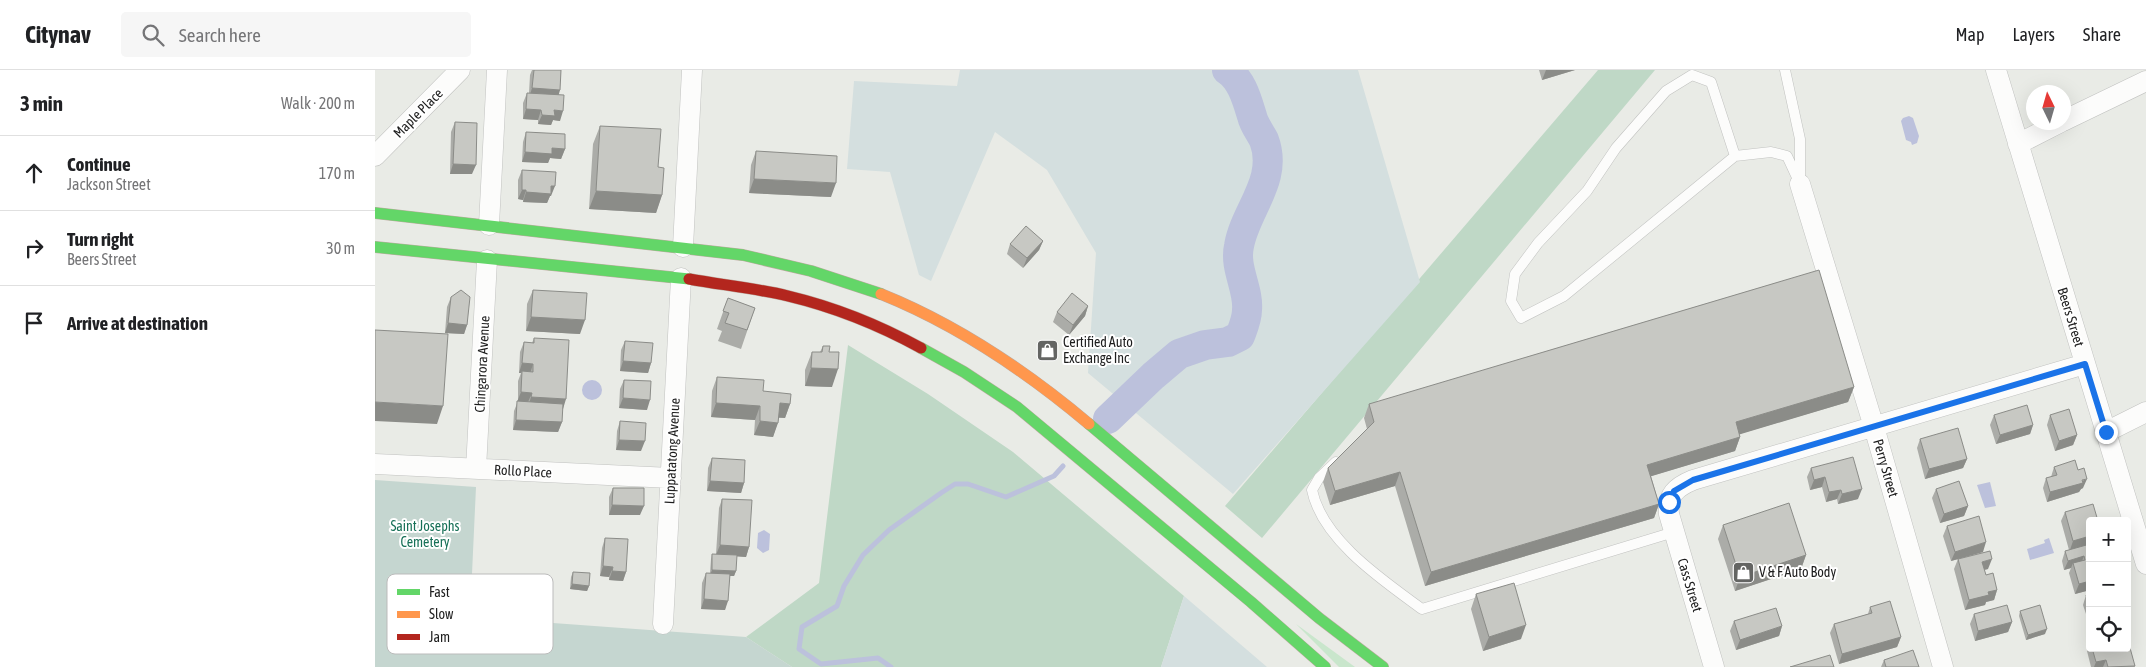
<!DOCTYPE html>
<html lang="en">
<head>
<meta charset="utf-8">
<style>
	:root { --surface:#fff; --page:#f6f6f6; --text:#202124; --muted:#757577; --line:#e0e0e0 }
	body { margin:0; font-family:"Asap Condensed",sans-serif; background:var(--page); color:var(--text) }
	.controls { position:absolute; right:15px; bottom:15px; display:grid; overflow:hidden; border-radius:5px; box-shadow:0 5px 20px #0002 }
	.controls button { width:45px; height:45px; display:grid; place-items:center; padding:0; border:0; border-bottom:1px solid var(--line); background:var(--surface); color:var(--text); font:25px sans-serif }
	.compass { position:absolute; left:1651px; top:15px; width:45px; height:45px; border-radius:50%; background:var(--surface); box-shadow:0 5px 20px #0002; rotate:355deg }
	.stop { position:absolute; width:15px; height:15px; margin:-11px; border:4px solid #1a73e8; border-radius:50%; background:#fff }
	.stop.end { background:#1a73e8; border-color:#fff; box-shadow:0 1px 5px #0008 }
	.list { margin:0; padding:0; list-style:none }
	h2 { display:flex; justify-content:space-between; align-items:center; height:65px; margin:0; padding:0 20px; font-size:21px }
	h2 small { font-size:16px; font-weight:400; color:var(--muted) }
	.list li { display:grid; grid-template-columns:32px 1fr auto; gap:15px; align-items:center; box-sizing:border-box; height:75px; padding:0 20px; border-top:1px solid var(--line) }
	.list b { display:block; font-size:19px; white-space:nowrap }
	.list p { margin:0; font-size:16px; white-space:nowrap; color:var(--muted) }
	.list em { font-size:16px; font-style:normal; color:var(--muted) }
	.icon { flex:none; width:28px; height:28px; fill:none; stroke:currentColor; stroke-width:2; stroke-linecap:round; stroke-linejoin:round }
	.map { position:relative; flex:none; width:1771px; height:597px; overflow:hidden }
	header { display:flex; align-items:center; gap:30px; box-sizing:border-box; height:70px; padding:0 25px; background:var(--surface); border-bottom:1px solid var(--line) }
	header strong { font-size:24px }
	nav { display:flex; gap:28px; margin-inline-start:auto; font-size:18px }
	.search { width:350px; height:45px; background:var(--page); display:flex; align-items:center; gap:12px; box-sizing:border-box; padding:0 18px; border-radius:5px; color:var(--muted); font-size:19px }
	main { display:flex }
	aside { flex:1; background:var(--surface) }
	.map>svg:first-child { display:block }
	.grass { fill:#c9e6cc }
	.forest { fill:#bfd8c6 }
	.wetland { fill:#d4dfdf }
	.cemetery { fill:#c5d6d0 }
	.water { fill:#bcc1dc }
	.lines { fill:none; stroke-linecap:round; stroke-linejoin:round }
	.stream { stroke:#bcc1dc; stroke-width:5 }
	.river { stroke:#bcc1dc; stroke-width:30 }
	.lane-casing { stroke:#c1c2c0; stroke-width:11 }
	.street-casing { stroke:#c1c2c0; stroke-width:21 }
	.fast-casing { stroke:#bcaa9f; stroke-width:12 }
	.slow-casing { stroke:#bcaa9f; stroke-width:12 }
	.jam-casing { stroke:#bcaa9f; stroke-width:12 }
	.lane { stroke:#fcfcfb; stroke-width:10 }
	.street { stroke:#fcfcfb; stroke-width:20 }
	.fast { stroke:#63d668; stroke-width:11 }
	.slow { stroke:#ff974d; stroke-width:11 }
	.jam { stroke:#b3261e; stroke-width:11 }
	.wall { fill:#abaca8 }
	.shaded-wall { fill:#8b8c88 }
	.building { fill:#c7c8c3; stroke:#8b8c88 }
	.route { stroke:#1a73e8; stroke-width:6 }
	.labels { text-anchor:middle; stroke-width:4; stroke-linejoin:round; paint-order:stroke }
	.street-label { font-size:14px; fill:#1d1d1d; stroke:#fff }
	.poi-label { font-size:14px; fill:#1d1d1d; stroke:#fff; text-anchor:start }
	.park-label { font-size:14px; fill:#177057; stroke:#fff }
	.key { fill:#fff; stroke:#bbb; stroke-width:1 }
	.key-label { font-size:14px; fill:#1d1d1d }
</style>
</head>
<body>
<header>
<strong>Citynav</strong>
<div class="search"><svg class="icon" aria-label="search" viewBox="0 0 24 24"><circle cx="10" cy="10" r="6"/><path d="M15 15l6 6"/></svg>Search here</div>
<nav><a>Map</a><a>Layers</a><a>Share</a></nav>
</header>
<main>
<aside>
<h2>3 min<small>Walk · 200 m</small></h2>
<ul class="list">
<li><svg class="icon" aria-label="ahead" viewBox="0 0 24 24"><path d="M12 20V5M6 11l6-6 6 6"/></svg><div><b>Continue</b><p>Jackson Street</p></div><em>170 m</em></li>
<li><svg class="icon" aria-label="right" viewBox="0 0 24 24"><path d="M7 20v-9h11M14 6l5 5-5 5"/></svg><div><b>Turn right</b><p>Beers Street</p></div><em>30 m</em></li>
<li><svg class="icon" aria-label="arrive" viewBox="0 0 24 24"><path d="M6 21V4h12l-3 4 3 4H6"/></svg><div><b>Arrive at destination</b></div></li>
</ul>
</aside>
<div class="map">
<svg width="1771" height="597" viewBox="0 0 1771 597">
	<rect width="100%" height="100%" fill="#e9ebe6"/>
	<path class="grass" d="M921,554L980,597H964Z"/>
	<path class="forest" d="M1223,0H1280L887,468L850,436Z
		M473,275L553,324L638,382L809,526L786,597H417L371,567L444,513Z"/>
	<path class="wetland" d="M585,0H983L1045,212L858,424L713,303L721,183L672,100L620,62L556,211L544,205L515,102L472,99L479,11L582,16Z
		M809,526L892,597H786Z"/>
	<path class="cemetery" d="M0,410L101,417L95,547L371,567L417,597H0Z"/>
	<path class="water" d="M1534,46L1538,48L1544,66L1542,73L1537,75L1536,72L1531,70L1526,51L1528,48Z
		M207 320a10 10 0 1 1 20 0a10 10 0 1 1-20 0Z
		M1615,412L1621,436L1610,438L1602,415Z
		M389,460L395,464L394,480L388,483L382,478L383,463Z
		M1674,468L1679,483L1655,490L1652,479L1670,473L1669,470Z"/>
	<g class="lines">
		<path class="stream" d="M516,597L503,588L446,594L424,579L427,557L462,536L469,516L488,485L514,460L566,423L580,414H593L631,427L679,406L688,396"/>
		<path class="river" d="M733,349L778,306L804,284L830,275L853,272L865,266C868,258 872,249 872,240C874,219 859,198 864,176C870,140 904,110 889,70C885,62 879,55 877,46C872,30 867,10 852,0"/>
		<defs>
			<path id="lane" d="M1410,0L1425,69V110
				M1360,86L1336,12L1317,5L1291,21L1241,78L1212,121L1163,173L1140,204L1136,231L1146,248L1189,226L1360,86L1396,82L1412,86L1425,114
				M961,392L944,408L937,420C947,470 1009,511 1047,539L1299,462"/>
			<path id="street" d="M1621,0L1771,494
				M1688,51L1771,11
				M1643,74L1686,52
				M0,86L85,0
				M1425,114L1499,357L1568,597
				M114,155L122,0
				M308,177L317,0
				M1731,362L1771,342
				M0,394L296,408
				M101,399L112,190
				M288,554L306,208
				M1339,597L1294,444C1292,425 1301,417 1318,410L1710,294"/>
			<path id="fast" d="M0,143L368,185L436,201L506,224
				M0,177L314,209
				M546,278L589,302L642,337L876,532L950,597
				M714,354L944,548L1008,597"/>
			<path id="slow" d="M506,224C583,255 651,301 714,354"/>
			<path id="jam" d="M314,209C347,215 380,218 413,226C459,237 504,255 546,278"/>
		</defs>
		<use href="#lane" class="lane-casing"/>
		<use href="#street" class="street-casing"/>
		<use href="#fast" class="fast-casing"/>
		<use href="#slow" class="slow-casing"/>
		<use href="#jam" class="jam-casing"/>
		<use href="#lane" class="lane"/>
		<use href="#street" class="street"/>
		<use href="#fast" class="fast"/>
		<use href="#slow" class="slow"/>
		<use href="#jam" class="jam"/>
	</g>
	<path class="wall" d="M157,0H186L184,24L185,51L178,50L176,55L163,54V50L148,49V33L152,23H154L155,5Z
		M1164,0H1200L1167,10Z
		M80,52L97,104H75L76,62Z
		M225,56L287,125L281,143L214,139L218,74Z
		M151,62L190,79L186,89L175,88L173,93L147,92L148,72Z
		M381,81L456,127L374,123L376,95Z
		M147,100L176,126H175L172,133L148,132V130L143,129V110Z
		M668,171L664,180L648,198L632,184L635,174Z
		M158,220L205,264L151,261L152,234Z
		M76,227L92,255L89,264L70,263L72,237Z
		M353,228L380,238L366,279L343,271L347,261L342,259Z
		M713,236L710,246L694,265L678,252L682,242Z
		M159,268L187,338V352L183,362L138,360L139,341L143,331V311L146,303H144L145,282L149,272L157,273Z
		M250,271L276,293L273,303L245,301L246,280Z
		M448,276L454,282L457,317L430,316V300L437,282H445Z
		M342,307L388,321L415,334L410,348H404L398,367L379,365L380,350L336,347L337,321Z
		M249,310L272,340L244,338L245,319Z
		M1479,317L1473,332L1364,364L1365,367L1360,381L1276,406L1284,434L1279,448L1050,516L1020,416L955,435L948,412L953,398L992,359L989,348L994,334Z
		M1619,345L1658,355L1655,364L1621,374L1615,355Z
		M1675,345L1702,365L1698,375L1680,381L1672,355Z
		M245,351L266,381L241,380L242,361Z
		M1545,369L1592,389L1588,398L1550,409L1542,378Z
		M337,388L369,413L366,423L332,421L333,398Z
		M1679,397L1703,400L1708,418L1706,419L1704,422L1672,432L1668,418L1671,408L1676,407Z
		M1436,398L1483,429L1463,434L1462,429L1451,432L1447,417L1435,420L1432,407Z
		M238,418L265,445H234V427Z
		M1561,419L1593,436L1589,446L1565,453L1557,428Z
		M347,429L374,477L371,487L361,486V501L359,506H355L350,540L326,539L327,513L331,503H335L336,489L337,484H341L344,438Z
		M1690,442L1715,451V520L1700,524L1694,503L1696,498L1689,500L1687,491L1690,481L1694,480L1686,451Z
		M1348,455L1431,485L1426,499L1360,521L1343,469Z
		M1572,456L1608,482L1576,491L1568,466Z
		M230,468L251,502L248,511L234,510V507L225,506L227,478Z
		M1583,489L1613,499L1609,500L1611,505L1622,520L1619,530L1611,532L1610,535L1590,540L1579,499Z
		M198,502L214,516L212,521L195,519L196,507Z
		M1101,524L1146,569L1108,581L1096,539Z
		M1715,524V556L1708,535L1711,525Z
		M1495,537L1526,567L1522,577L1464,594L1455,563L1459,554L1493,544Z
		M1645,541L1670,564L1651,570L1644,546Z
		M1599,544L1637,552L1633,562L1600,571L1595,554Z
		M1359,551L1407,556L1404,566L1361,580L1355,561Z
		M1715,572V578H1752L1760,597H1716L1712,581Z
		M1509,590L1544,597H1506Z"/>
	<path class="shaded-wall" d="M1171,0H1200L1167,10Z
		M157,18L185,20L182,30L154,28Z
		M151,39L166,40L163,50L148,49Z
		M179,40L188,41L185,51L178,50L176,55L163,54L167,45Z
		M177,78L190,79L186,89L175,88L173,93L147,92L150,82Z
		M78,94L101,95L97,104H75Z
		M379,109L461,113L456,127L374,123Z
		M176,116H180L176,126H175L172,133L148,132L151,122Z
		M147,120H151L148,130L143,129Z
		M221,121L287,125L281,143L214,139Z
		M668,171L664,180L648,198L652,188Z
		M713,236L710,246L694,265L698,255Z
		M156,247L210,250L205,264L151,261Z
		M73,253L92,255L89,264L70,263Z
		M248,291L276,293L273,303L245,301Z
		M147,293L158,294L155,304L147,301L146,303H144Z
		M436,298L463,299L457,317L430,316Z
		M1479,317L1473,332L1356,367L1361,352Z
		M146,322L157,323L153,332H142Z
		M156,327L191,329L188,339L153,337Z
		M248,328L275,330L272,340L244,338Z
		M0,332L68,336L62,354L0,351Z
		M341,333L385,336L380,350L336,347Z
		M405,333L415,334L410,348L400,347Z
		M141,350L187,352L183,362L138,360Z
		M385,351L403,353L398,367L379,365Z
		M1658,355L1655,364L1621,374L1625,365Z
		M1702,365L1698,375L1680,381L1684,371Z
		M1365,367L1360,381L1267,409L1272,395Z
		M244,370L270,371L266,381L241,380Z
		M1592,389L1588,398L1550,409L1554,399Z
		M1025,402L1020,416L955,435L960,421Z
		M1450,407L1447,417L1435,420L1439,410Z
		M1712,409L1708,418L1706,419L1704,422L1672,432L1675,422Z
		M335,411L369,413L366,423L332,421Z
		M1487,419L1483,429L1463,434L1467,424Z
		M1466,420L1462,429L1451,432L1454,422Z
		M1284,434L1279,448L1050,516L1056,502Z
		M237,435L269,436L265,445H234Z
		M1593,436L1589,446L1565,453L1569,444Z
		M1715,466V475L1695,480L1698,471Z
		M1611,472L1608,482L1576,491L1580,482Z
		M345,475L374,477L371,487L341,485Z
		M1431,485L1426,499L1360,521L1365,507Z
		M1709,486L1705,496L1698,493L1696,498L1689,500L1693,491Z
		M1617,489L1613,499L1604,501L1607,492Z
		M228,496L238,497L234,507L225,506Z
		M337,500L361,501L359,506L335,505Z
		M237,501L251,502L248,511L234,510Z
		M1715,511V520L1700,524L1704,514Z
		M197,514L214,516L212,521L195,519Z
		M1622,520L1619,530L1611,532L1610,535L1590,540L1594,530L1613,522Z
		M329,529L353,531L350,540L326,539Z
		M1637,552L1633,562L1600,571L1603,561Z
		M1151,555L1146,569L1108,581L1114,567Z
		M1407,556L1404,566L1361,580L1365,570Z
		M1672,559L1670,564L1651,570L1653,565Z
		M1526,567L1522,577L1464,594L1467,584Z
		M1731,590L1728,597H1719L1721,592Z"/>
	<path class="building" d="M159,0H186L185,20L157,18Z
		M152,23L189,25L188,41L179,40L180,46L167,45L166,40L151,39Z
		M80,52L102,53L101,95L78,94Z
		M225,56L286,59L283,97L289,98L287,125L221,121Z
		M151,62L190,64V79L177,78V84L150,82Z
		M381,81L462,86L461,113L379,109Z
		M147,100L181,102L180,116H176V124L151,122V120H147Z
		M651,156L668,171L652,188L635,174Z
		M1444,200L1479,317L1361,352L1365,367L1272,395L1284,434L1056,502L1025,402L960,421L953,398L999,352L994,334Z
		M86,220L95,227L92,255L73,253L76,227Z
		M158,220L212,223L210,250L156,247Z
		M697,223L713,236L698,255L682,242Z
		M353,228L380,238L372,260L350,253L354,243L348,241Z
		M0,260L73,264L68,336L0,332Z
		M159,268L194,270L191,329L156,327L157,323L146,322L147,301L158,302V294L147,293L149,272L159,273Z
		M250,271L278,273L276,293L248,291Z
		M448,276H455L454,282H464L463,299L436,298L437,282H447Z
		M342,307L389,310L388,321L416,324L415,334L405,333L403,353L385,351V336L341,333Z
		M249,310L276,311L275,330L248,328Z
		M142,331L188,334L187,352L141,350Z
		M1652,335L1658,355L1625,365L1619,345Z
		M1694,339L1702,365L1684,371L1675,345Z
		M245,351L271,353L270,371L244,370Z
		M1583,358L1592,389L1554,399L1545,369Z
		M1478,387L1487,419L1467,424L1466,420L1454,422L1450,407L1439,410L1436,398Z
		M337,388L370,390L369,413L335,411Z
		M1700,390L1703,400L1709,398L1712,409L1707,410L1708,413L1675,422L1671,408L1682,405L1679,397Z
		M1584,411L1593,436L1569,444L1561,419Z
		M238,418H269V436L237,435Z
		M347,429L377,430L374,477L345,475Z
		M1414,433L1431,485L1365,507L1348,455Z
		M1718,434L1723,451H1715V466L1698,471L1690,442Z
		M1604,446L1611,472L1580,482L1572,456Z
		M230,468L253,469L251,502L237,501L238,497L228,496Z
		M1715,474V511L1704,514L1698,493L1710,490L1709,486L1693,491L1690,481Z
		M1615,481L1617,489L1607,492L1611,505L1618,503L1622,520L1613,522L1614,525L1594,530L1583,489Z
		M337,484L362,485L361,501L337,500Z
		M198,502L215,503L214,516L197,514Z
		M331,503L355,504L353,531L329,529Z
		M1139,513L1151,555L1114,567L1101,524Z
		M1715,524V535L1711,525Z
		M1515,531L1526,567L1467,584L1459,554L1497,543L1495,537Z
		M1632,535L1637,552L1603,561L1599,544Z
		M1665,535L1672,559L1653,565L1645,541Z
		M1401,538L1407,556L1365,570L1359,551Z
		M1752,567L1760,596L1733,597L1731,590L1721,592L1717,578H1752Z
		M1538,580L1544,597H1511L1509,590Z
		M1455,585L1459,597H1415Z"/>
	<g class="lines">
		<path class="route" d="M1294,432L1299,421L1318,410L1710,294L1731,362"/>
	</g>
	<defs>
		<symbol id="shop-square" viewBox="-11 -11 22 22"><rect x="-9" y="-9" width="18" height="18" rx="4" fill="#646563" stroke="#fff"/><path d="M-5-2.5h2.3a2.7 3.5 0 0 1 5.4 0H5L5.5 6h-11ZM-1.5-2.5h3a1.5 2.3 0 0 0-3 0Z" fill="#fff"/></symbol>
	</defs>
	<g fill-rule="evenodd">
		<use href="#shop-square" x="660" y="268" width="25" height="25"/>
		<use href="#shop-square" x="1356" y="490" width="25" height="25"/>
	</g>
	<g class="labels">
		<g class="street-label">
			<text transform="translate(43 43) rotate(-45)" y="5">Maple Place</text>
			<text transform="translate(1696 247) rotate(73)" y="5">Beers Street</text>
			<text transform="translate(107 294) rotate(-87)" y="5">Chingarora Avenue</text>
			<text transform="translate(297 381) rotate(-87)" y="5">Luppatatong Avenue</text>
			<text transform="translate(1511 398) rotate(74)" y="5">Perry Street</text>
			<text transform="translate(148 401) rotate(3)" y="5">Rollo Place</text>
			<text transform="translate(1315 515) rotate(73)" y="5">Cass Street</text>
		</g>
		<g class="poi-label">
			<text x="688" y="277">Certified Auto<tspan x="688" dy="16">Exchange Inc</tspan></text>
			<text x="1384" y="507">V &amp; F Auto Body</text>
		</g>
		<g class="park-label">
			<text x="50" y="461">Saint Josephs<tspan x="50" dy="16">Cemetery</tspan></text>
		</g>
	</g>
	<rect x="12" y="504" width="166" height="80" rx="8" class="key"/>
	<rect x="22" y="519" width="23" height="6" fill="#63d668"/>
	<rect x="22" y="541" width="23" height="7" fill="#ff974d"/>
	<rect x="22" y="564" width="23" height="6" fill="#b3261e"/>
	<g class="key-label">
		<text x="54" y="527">Fast</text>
		<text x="54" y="549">Slow</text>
		<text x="54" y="572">Jam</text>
	</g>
</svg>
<div class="controls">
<button>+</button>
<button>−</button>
<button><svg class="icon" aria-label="locate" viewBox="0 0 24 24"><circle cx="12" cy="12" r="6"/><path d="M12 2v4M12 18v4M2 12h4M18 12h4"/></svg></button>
</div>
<svg class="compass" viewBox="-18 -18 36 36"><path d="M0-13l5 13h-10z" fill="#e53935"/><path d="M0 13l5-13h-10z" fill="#757577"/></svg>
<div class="stop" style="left:1294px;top:432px"></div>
<div class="stop end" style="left:1731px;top:362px"></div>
</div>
</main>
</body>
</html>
